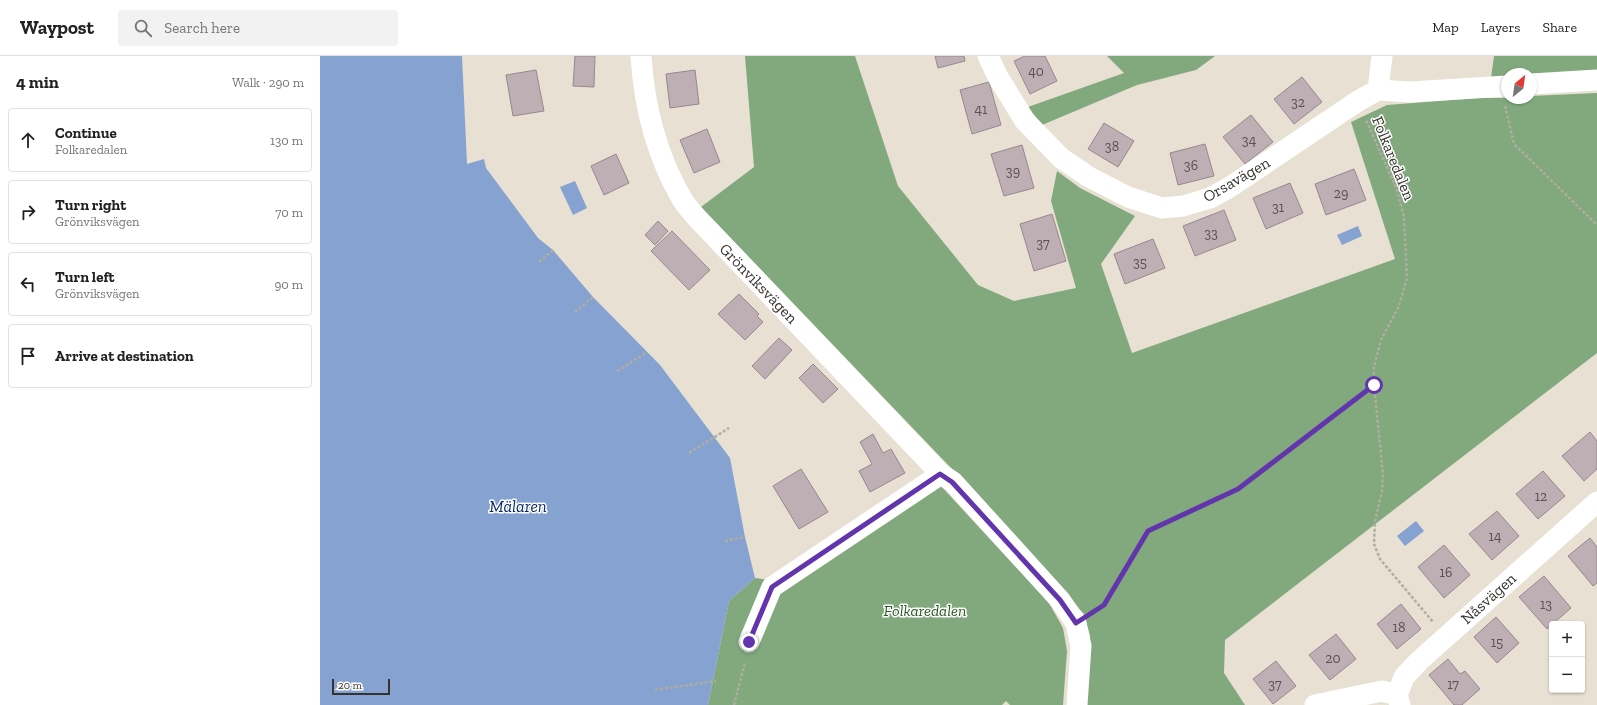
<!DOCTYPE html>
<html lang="en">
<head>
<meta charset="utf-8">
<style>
	:root { --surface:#fff; --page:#f2f2f2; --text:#222; --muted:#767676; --line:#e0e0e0 }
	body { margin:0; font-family:"Zilla Slab",serif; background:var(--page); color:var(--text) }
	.controls { position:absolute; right:12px; bottom:12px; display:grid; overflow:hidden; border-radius:4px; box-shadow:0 1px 3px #0004 }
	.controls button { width:36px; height:36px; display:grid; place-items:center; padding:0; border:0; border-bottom:1px solid var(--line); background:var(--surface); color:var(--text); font:20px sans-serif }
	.compass { position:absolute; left:1181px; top:12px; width:36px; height:36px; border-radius:50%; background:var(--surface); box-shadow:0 1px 3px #0004; rotate:29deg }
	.scale { position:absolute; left:12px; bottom:10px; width:58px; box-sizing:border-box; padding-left:4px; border:2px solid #36332e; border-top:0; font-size:11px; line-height:14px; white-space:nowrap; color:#36332e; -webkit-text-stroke:3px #fff; paint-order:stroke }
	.stop { position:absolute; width:12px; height:12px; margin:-9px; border:3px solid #6235ad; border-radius:50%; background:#fff }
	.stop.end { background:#6235ad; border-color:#fff; box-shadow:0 1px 4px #0008 }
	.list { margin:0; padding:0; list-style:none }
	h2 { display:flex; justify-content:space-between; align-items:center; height:52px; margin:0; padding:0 16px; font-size:17px }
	h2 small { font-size:13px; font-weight:400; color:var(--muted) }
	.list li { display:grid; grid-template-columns:26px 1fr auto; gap:12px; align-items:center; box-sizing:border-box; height:64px; margin:0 8px 8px; padding:0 8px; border:1px solid var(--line); border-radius:4px }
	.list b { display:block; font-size:15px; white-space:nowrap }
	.list p { margin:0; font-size:13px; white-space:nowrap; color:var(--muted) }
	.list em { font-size:13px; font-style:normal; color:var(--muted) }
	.icon { flex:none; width:22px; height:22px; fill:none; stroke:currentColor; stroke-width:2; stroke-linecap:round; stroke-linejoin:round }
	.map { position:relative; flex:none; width:1277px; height:649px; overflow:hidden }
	header { display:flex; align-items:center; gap:24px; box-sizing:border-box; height:56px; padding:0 20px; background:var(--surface); border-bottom:1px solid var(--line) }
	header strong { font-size:19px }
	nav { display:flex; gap:22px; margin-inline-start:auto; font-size:14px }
	.search { width:280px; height:36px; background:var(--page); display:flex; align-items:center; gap:10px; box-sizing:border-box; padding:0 14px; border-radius:4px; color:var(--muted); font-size:15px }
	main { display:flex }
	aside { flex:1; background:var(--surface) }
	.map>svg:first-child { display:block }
	.forest { fill:#81a97d }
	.water { fill:#85a2d0 }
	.building { fill:#beafb5; stroke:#96888e }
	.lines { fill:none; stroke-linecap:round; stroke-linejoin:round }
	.path { stroke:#b1aca1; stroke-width:2.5; stroke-dasharray:3 2; stroke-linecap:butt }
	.street { stroke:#fff; stroke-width:21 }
	.route { stroke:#6235ad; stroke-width:5 }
	.labels { text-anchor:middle; stroke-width:3; stroke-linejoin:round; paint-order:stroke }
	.number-label { font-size:14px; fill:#585250 }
	.street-label { font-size:16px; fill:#36332e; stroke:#fff }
	.park-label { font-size:16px; font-style:italic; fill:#255b21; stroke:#fff }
	.water-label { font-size:17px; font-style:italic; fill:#05275e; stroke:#fff }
</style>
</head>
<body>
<header>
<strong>Waypost</strong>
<div class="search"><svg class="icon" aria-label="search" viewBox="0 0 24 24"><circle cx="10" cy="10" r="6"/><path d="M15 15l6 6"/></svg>Search here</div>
<nav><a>Map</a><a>Layers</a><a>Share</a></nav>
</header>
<main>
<aside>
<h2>4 min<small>Walk · 290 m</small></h2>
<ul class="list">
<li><svg class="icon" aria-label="ahead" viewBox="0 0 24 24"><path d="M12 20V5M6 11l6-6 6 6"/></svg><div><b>Continue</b><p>Folkaredalen</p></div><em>130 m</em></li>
<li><svg class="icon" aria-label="right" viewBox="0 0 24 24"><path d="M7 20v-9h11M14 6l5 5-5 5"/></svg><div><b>Turn right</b><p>Grönviksvägen</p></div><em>70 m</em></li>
<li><svg class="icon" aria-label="left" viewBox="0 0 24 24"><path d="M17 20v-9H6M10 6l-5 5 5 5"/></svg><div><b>Turn left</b><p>Grönviksvägen</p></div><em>90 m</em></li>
<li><svg class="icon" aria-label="arrive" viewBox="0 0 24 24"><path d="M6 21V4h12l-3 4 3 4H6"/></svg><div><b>Arrive at destination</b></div></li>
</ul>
</aside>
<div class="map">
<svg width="1277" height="649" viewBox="0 0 1277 649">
	<rect width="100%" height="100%" fill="#e7e0d3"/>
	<path class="forest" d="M425,0H535L578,130L658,229L694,245L756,232L731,145L737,115L760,132L815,160L781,208L812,297L1075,203L1031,66L1067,49L1158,42H1211V40L1277,37V297L905,584L904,617L925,649H765L770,580L764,558L632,413L381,151L434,111Z
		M787,0H895L876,14L817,29L722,69L708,51L804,17Z
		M1174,0H1277V18H1187V21L1171,22Z
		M620,429L729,547L743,572L747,595L743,649H690L686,645L682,649H388L409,545L435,522L472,527Z"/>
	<path class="water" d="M0,0H142L147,108L164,103L166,112L218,182L233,194L273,241L340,309L410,402L425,481L435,522L409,545L388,649H0Z
		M255,125L267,152L253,159L240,131Z
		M1038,170L1042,180L1022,189L1017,179Z
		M1096,465L1104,475L1085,490L1077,480Z"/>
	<path class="building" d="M255,0H275L274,31L253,30Z
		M615,0H644L645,5L618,12Z
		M705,0H725L737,25L710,38L694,5Z
		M216,14L224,55L193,60L186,19Z
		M375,14L379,48L350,52L346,18Z
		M982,21L1002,46L974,68L954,43Z
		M669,26L681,69L652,78L640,34Z
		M931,59L953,86L925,108L903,81Z
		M784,67L814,85L798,111L768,93Z
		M387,73L400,106L374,117L360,84Z
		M885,88L894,120L858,129L850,97Z
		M702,89L714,132L684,140L671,98Z
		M296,98L309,127L284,139L271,110Z
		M1034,113L1046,144L1006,159L995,128Z
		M970,127L983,157L946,173L933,142Z
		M904,154L916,184L875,200L863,170Z
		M732,158L746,205L714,215L700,168Z
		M338,165L348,175L335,189L325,179Z
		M352,175L390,214L369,234L331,195Z
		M833,183L845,212L805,228L794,198Z
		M419,238L439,258L437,260L443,266L425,284L398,258Z
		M459,282L472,294L445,323L432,310Z
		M493,308L518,333L503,347L479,322Z
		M1270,376L1277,385V413L1264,425L1242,400Z
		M553,378L563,397L571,393L585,417L550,436L539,415L552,408L540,386Z
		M481,413L508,456L479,473L453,430Z
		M1223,415L1245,440L1218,463L1196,438Z
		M1177,455L1199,480L1172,504L1149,478Z
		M1270,482L1277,491V527L1273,530L1248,500Z
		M1124,489L1150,519L1124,542L1098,511Z
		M1224,520L1251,552L1227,573L1199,541Z
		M1081,548L1101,573L1077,593L1057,568Z
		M1176,561L1199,587L1177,607L1154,581Z
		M1016,578L1036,603L1010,624L989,599Z
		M1128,603L1140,618L1145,615L1160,633L1142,649H1134L1109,619Z
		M956,605L976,630L953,648L933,623Z"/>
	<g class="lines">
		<path class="path" d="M1185,50L1194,88L1277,169
			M219,206L233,194
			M255,256L273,241
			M297,315L327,296
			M1054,329L1063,419L1062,435L1055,465L1054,488L1060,503L1113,566
			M369,397L409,372
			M405,485L425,481
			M773,556L784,549L828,475L918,433L1054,329V311L1061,284L1079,250L1087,222L1084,161L1077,134L1046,64
			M335,634L396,625
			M414,649L425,606"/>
		<path class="street" d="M321,0C324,49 337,100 362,143C366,150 372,156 377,162L621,418L633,426L740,544L756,567L761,590L757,649
			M668,0L678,21L705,65L741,102L769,121L808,141L842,152L863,150L890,142L910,131L1038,45L1058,34L1090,36L1187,30
			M1211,28L1277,24
			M1058,34L1062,0
			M429,586L452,531L621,418
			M995,649L1062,635L1077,639
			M1080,649L1077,639L1084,621L1099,605L1277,446"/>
	</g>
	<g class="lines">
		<path class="route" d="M429,586L452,531L620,418L632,426L740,544L756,567L784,549L828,475L918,433L1054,329"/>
	</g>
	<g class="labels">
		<g class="number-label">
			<text x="716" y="20">40</text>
			<text x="978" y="51">32</text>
			<text x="661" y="58">41</text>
			<text x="929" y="89">34</text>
			<text x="792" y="95">38</text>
			<text x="871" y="114">36</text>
			<text x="693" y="120">39</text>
			<text x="1021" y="142">29</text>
			<text x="958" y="156">31</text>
			<text x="891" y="182">33</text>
			<text x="723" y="192">37</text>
			<text x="820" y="211">35</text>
			<text x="1221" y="445">12</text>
			<text x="1175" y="485">14</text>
			<text x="1126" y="521">16</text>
			<text x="1226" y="553">13</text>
			<text x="1079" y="576">18</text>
			<text x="1177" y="591">15</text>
			<text x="1013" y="607">20</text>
			<text x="955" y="633">37</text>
			<text x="1133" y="633">17</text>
		</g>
		<g class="street-label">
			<text transform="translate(1074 102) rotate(68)" y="6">Folkaredalen</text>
			<text transform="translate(916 123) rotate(-30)" y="6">Orsavägen</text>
			<text transform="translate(439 227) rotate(46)" y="6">Grönviksvägen</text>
			<text transform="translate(1168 542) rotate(-42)" y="6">Nåsvägen</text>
		</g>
		<g class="park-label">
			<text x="605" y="560">Folkaredalen</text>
		</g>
		<g class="water-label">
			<text x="198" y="456">Mälaren</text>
		</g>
	</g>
</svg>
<div class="controls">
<button>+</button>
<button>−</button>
</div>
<svg class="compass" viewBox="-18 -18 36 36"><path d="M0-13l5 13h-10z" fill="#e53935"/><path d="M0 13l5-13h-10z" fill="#767676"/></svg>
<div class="scale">20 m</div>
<div class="stop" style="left:1054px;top:329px"></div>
<div class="stop end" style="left:429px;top:586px"></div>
</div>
</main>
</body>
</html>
